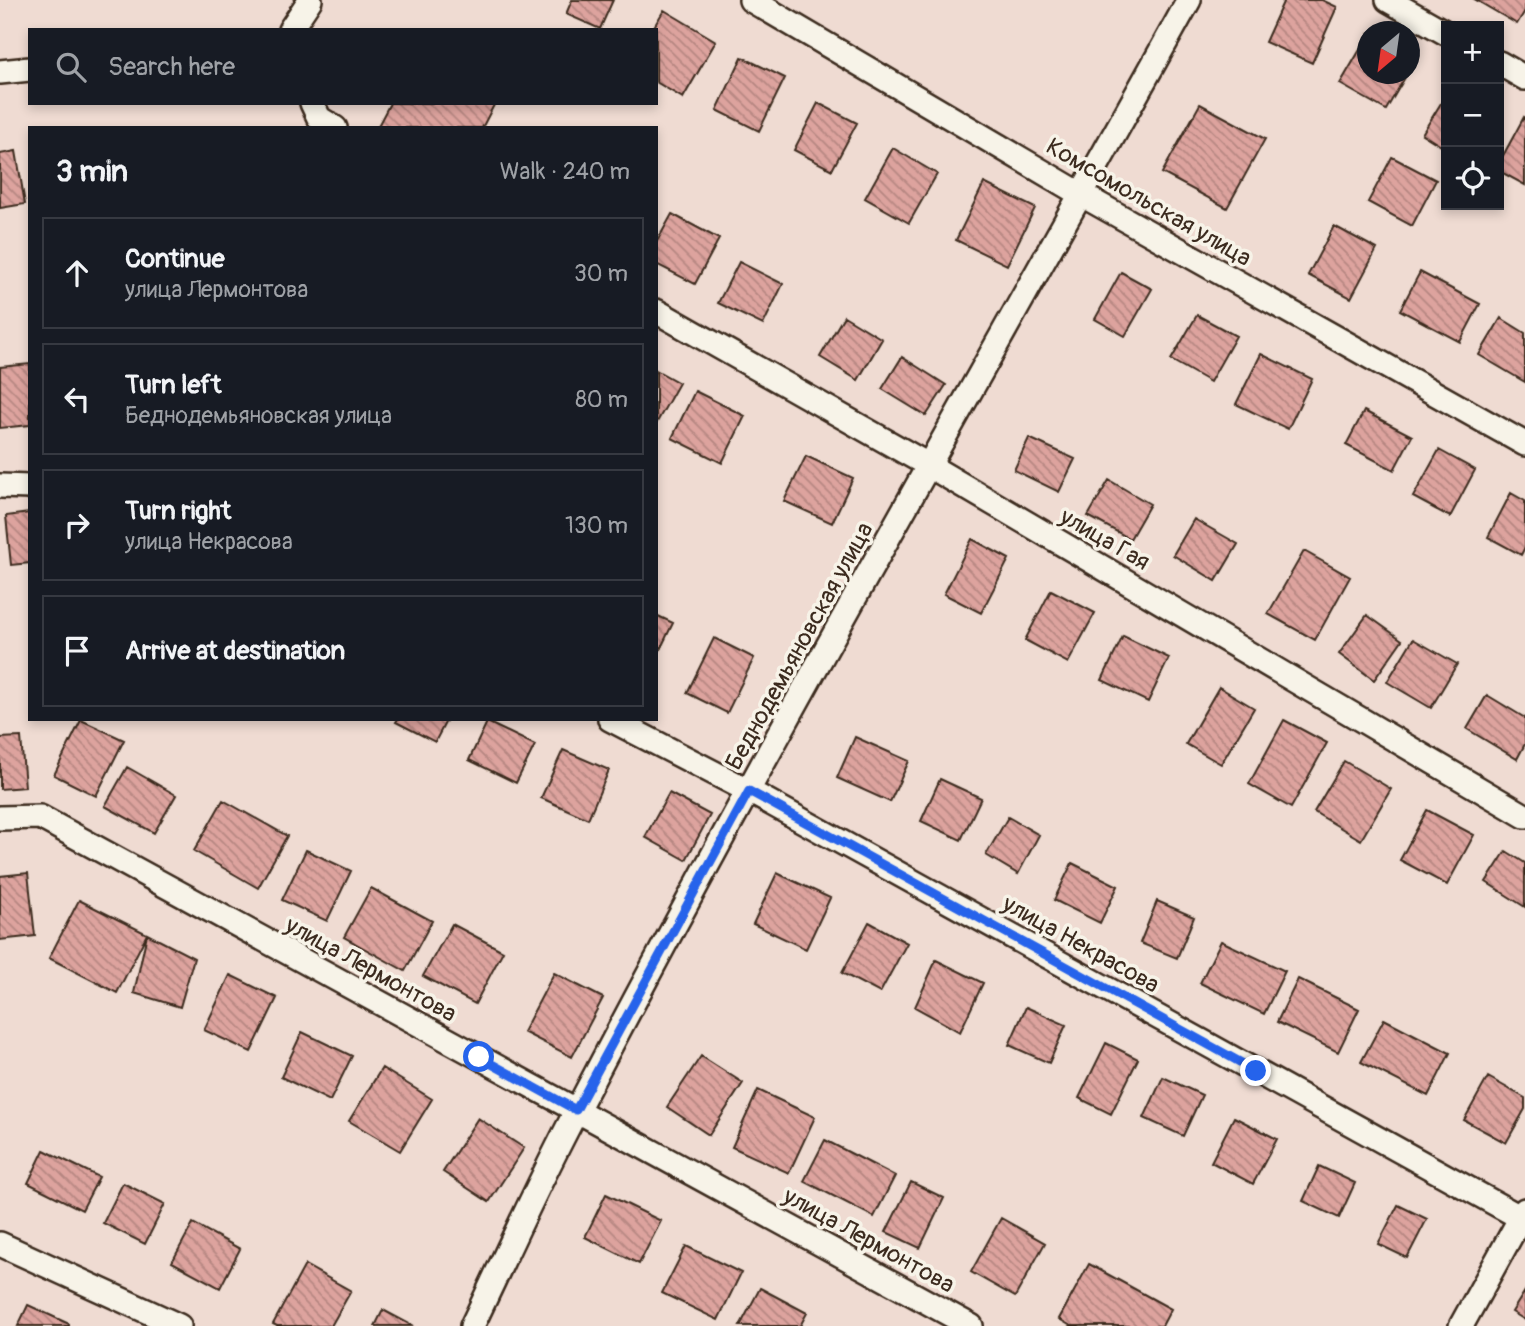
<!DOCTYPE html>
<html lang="en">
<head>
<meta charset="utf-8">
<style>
	:root { --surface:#171b24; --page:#20242c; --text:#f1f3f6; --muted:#9ea1a6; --line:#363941 }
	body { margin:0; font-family:Pangolin,sans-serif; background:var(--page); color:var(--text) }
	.controls { position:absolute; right:21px; top:21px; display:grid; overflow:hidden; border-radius:0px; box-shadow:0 4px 10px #0003 }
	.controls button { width:63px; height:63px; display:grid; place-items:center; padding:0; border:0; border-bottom:2px solid var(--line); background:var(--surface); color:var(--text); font:35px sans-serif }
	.compass { position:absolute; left:1357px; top:21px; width:63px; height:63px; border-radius:50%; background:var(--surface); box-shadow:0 4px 10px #0003; rotate:209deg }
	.stop { position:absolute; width:21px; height:21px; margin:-16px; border:5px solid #2563eb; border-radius:50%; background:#fff }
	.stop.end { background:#2563eb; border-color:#fff; box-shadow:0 2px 7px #0008 }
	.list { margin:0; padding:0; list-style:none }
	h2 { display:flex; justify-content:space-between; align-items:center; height:91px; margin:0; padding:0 28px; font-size:30px }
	h2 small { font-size:23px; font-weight:400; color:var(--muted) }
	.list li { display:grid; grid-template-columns:46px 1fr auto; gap:21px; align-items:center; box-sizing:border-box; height:112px; margin:0 14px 14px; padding:0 14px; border:2px solid var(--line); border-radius:0px }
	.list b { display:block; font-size:26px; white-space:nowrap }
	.list p { margin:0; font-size:23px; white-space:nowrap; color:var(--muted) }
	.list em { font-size:23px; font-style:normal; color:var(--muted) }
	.icon { flex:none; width:38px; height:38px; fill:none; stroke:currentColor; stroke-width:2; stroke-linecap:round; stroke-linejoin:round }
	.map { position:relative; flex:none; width:1525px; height:1326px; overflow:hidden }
	.search { position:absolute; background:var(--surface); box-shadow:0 4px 10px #0003; left:28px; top:28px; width:630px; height:77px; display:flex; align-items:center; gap:18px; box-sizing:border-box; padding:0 24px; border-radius:0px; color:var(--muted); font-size:26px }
	.panel { position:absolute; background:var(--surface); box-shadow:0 4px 10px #0003; left:28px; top:126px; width:630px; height:595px; border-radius:0px }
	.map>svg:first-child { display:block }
	.building { fill:url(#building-back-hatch); stroke:#3b2a1e; stroke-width:2 }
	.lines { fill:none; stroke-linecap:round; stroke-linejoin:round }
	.minor-casing { stroke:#3b2a1e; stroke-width:28 }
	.minor { stroke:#f7f3e8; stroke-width:23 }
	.route { stroke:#2563eb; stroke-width:9 }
	.labels { text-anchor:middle; stroke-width:7; stroke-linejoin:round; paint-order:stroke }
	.street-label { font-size:24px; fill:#3b2a1e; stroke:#f7f3e8 }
</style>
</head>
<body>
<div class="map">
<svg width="1525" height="1326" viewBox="0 0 1525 1326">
	<defs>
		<pattern id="building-back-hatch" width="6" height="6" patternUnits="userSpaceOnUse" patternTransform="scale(1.75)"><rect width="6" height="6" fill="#dda39e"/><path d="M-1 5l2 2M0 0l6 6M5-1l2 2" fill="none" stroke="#b48580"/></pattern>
	</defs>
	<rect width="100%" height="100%" fill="#efdbd2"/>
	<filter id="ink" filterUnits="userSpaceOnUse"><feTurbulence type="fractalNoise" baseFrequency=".0143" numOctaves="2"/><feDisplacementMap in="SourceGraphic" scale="14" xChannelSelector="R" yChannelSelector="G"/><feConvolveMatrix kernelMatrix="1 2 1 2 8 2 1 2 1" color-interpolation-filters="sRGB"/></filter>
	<g filter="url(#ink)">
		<path class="building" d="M572,0H613L600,29L566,14Z
			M1284,0H1322L1337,7L1312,63L1265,42Z
			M1476,0H1525V11L1517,24Z
			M664,10L716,41L683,98L656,82V30H652Z
			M1368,36V74H1407L1386,110L1340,84Z
			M742,57L785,78L759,131L717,110Z
			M1446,95V149L1422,134Z
			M390,103H495L482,128H381L378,126Z
			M818,103L857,123L832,170L794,150Z
			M1200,104L1265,139L1227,208L1162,173Z
			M1524,117L1525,118V185L1499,171V163Z
			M893,148L937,174L909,223L865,198Z
			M16,151L25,204L0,208V154Z
			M1392,157L1436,180L1412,226L1368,202Z
			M984,183L1035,208L1007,265L956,240Z
			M672,214L719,239L695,284L656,264V243Z
			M1334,226L1377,249L1351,298L1308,275Z
			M739,262L783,284L763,325L718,303Z
			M1121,272L1152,289L1125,336L1095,319Z
			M1420,272L1480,304L1460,342L1400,310Z
			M1197,315L1236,336L1210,382L1171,360Z
			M844,316L882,339L858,380L820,357Z
			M1501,318L1525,333V382L1479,355Z
			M1261,354L1312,379L1288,429L1236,404Z
			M902,357L946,385L926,416L882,389Z
			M30,364V425L0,428V367Z
			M656,370L679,383L656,424Z
			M695,391L745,416L722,463L672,438Z
			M1364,411L1412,436L1394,470L1346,445Z
			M1029,438L1075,459L1059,492L1014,470Z
			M1439,450L1475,470L1450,517L1413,497Z
			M806,456L853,478L832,523L784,501Z
			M1109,480L1150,504L1130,539L1088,516Z
			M1511,493L1525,501V547L1521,555L1488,537Z
			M30,513V563L11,565L6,516Z
			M1194,519L1238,544L1216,581L1173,555Z
			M972,539L1009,559L981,613L944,594Z
			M1304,551L1350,577L1315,640L1268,614Z
			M1051,590L1095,613L1068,663L1025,640Z
			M656,615L673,623L656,658Z
			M1367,615L1402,640L1374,680L1339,654Z
			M1123,636L1169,658L1148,702L1102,680Z
			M714,638L754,658L727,713L687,693Z
			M1413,639L1457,664L1431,708L1387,682Z
			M1219,687L1254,708L1221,764L1186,744Z
			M1487,695L1525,718V744L1517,759L1467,729Z
			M398,719H447L435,742L396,722Z
			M81,720L124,740L96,796L54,775Z
			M1284,720L1327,743L1291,808L1249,784Z
			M487,722L535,745L516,783L469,760Z
			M21,737L25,787L0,789V738Z
			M855,737L909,761L890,802L837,778Z
			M563,750L609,770L588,819L541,798Z
			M1344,761L1391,789L1361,840L1314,812Z
			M127,767L176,795L154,833L105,806Z
			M940,779L981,798L961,840L921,821Z
			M669,793L710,815L686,860L645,837Z
			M223,800L287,836L258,888L194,851Z
			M1427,810L1474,835L1447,885L1400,860Z
			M1008,817L1039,835L1018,874L986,855Z
			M306,850L351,871L327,921L282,900Z
			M1506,851L1525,863V907L1486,882Z
			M1072,863L1118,886L1100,923L1054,900Z
			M28,873L35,936L0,940V876Z
			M777,873L830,898L806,949L753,924Z
			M371,888L432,921L405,971L344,937Z
			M79,900L147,934L117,993L49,958Z
			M1157,901L1194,917L1177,958L1140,943Z
			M869,922L907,943L880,993L842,973Z
			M452,924L503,951L475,1004L423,976Z
			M147,934L194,958L180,1007L134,993Z
			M1221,941L1285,971L1264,1014L1200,983Z
			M936,960L983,983L960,1032L915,1007Z
			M554,973L603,998L572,1057L523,1032Z
			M230,975L277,998L251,1052L204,1030Z
			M1298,979L1359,1009L1338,1052L1277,1022Z
			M1026,1007L1066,1025L1049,1063L1009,1045Z
			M1384,1019L1450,1053L1428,1096L1361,1062Z
			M302,1032L352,1056L330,1101L281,1077Z
			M1106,1043L1138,1059L1111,1114L1079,1098Z
			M701,1056L743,1083L709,1135L667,1107Z
			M382,1068L432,1099L400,1151L349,1121Z
			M1163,1077L1202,1095L1183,1136L1144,1118Z
			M1488,1077L1525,1098V1109L1506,1143L1464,1120Z
			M758,1090L815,1117L789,1173L732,1147Z
			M1234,1117L1277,1139L1253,1184L1211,1162Z
			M478,1118L524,1148L489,1202L443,1172Z
			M825,1140L895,1176L874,1217L804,1181Z
			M44,1150L99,1177L82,1210L28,1183Z
			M1319,1166L1355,1183L1339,1218L1303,1201Z
			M911,1182L944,1198L920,1248L886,1232Z
			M123,1183L165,1204L145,1244L103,1223Z
			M606,1194L661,1221L639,1264L585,1237Z
			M1398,1205L1427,1219L1407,1258L1378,1244Z
			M1001,1218L1045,1243L1015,1297L971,1272Z
			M193,1223L240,1249L220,1288L172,1262Z
			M686,1246L741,1273L718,1320L662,1293Z
			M1089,1264L1171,1309L1162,1326H1071L1059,1319Z
			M305,1265L351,1291L331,1326H277L273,1324Z
			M760,1288L807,1313L800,1326H740Z
			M1525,1291V1320L1512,1312Z
			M28,1305L69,1324V1326H18Z
			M383,1310L413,1326H375Z"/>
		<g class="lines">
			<defs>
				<path id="minor" d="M751,0L1082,195L1525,444
					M1388,0L1446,33
					M290,30L310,0
					M1499,63L1525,78
					M0,72L30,69
					M312,103L319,118L335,128
					M656,311L928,465L1525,816
					M0,486L30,487
					M610,719L749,791L1525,1220
					M0,818L40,817L971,1326
					M0,1244L179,1326
					M472,1326C507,1253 540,1179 578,1108C773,734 985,369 1189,0
					M1461,1326L1525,1210"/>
			</defs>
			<use href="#minor" class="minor-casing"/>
			<use href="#minor" class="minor"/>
		</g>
	</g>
	<g class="lines" filter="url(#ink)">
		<path class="route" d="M479,1057L576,1110L749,791L1256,1071"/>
	</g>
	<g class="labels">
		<g class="street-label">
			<text transform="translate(1149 202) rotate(30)" y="8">Комсомольская улица</text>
			<text transform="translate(1105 539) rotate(30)" y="8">улица Гая</text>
			<text transform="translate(799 646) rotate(-61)" y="8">Беднодемьяновская улица</text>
			<text transform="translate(1081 944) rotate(29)" y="8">улица Некрасова</text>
			<text transform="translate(371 969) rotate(29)" y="8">улица Лермонтова</text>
			<text transform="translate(869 1240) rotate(29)" y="8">улица Лермонтова</text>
		</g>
	</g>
</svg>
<div class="controls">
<button>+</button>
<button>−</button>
<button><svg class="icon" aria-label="locate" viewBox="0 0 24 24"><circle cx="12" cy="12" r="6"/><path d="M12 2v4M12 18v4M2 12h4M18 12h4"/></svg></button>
</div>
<svg class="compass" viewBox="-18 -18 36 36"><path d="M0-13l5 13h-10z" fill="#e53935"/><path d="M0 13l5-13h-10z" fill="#9ea1a6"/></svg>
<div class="stop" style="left:479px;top:1057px"></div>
<div class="stop end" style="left:1256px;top:1071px"></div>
<div class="search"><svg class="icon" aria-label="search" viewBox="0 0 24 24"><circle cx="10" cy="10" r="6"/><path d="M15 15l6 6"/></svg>Search here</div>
<section class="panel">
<h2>3 min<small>Walk · 240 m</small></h2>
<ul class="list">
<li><svg class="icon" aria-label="ahead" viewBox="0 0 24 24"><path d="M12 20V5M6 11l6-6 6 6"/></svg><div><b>Continue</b><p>улица Лермонтова</p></div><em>30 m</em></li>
<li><svg class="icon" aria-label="left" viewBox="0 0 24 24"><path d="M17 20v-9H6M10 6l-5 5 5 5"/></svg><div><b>Turn left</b><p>Беднодемьяновская улица</p></div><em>80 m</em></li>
<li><svg class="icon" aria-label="right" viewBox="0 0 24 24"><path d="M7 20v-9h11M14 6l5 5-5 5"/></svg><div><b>Turn right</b><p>улица Некрасова</p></div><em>130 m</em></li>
<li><svg class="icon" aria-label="arrive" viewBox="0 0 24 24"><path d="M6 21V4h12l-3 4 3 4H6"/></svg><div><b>Arrive at destination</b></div></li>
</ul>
</section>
</div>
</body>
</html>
